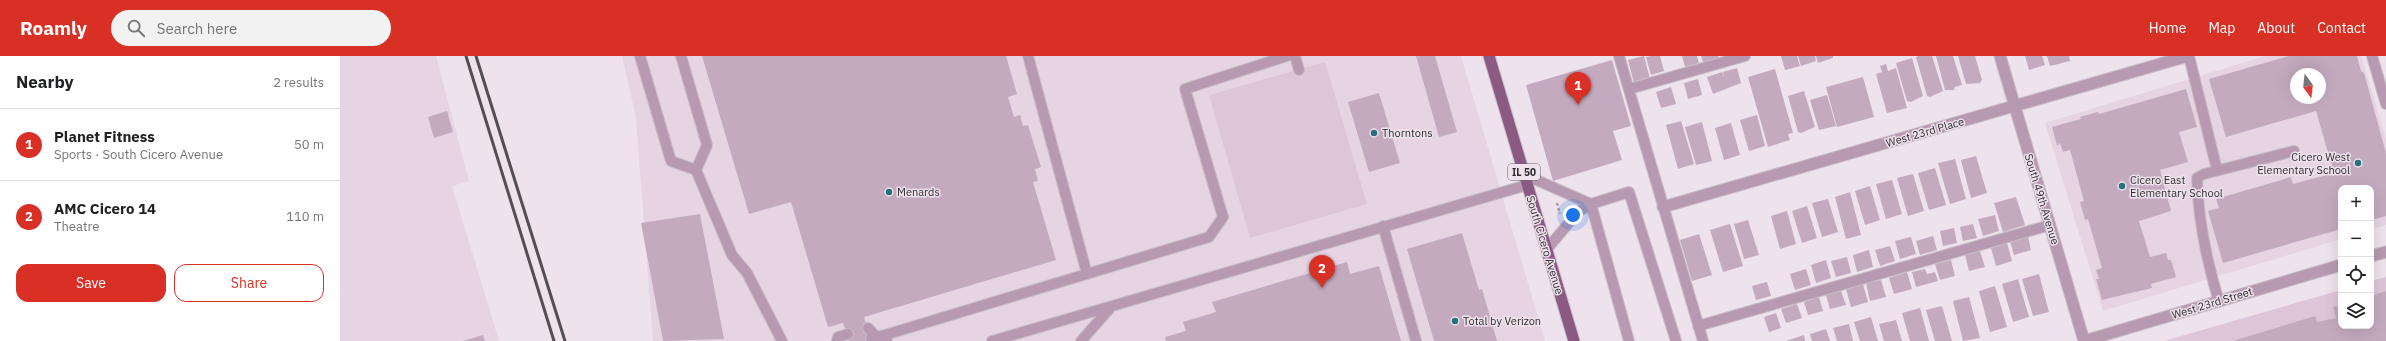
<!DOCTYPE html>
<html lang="en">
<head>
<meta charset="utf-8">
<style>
	:root { --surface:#fff; --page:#f2f2f2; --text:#202124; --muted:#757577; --line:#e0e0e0; --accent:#d93025 }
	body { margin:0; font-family:"IBM Plex Sans",sans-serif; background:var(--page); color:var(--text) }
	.controls { position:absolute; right:12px; bottom:12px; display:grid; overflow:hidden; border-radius:8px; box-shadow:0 4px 16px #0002 }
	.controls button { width:36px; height:36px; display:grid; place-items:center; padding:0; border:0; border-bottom:1px solid var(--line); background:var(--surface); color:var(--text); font:20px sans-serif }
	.compass { position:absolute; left:1950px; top:12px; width:36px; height:36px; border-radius:50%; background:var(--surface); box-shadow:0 4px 16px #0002; rotate:165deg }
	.you { position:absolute; left:1233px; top:159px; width:14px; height:14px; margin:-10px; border:3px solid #fff; border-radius:50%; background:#1a73e8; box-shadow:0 0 0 6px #1a73e833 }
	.badge { display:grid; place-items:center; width:26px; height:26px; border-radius:50%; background:var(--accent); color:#fff; font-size:13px; font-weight:700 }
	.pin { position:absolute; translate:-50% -33px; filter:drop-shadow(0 1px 2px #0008) }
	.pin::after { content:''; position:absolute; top:21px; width:14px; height:12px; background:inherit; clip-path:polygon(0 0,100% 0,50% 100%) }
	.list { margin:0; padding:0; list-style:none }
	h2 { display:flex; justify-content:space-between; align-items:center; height:52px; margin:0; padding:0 16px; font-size:17px }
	h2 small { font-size:13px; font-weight:400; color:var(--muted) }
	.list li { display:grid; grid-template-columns:26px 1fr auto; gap:12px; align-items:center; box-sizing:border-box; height:72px; padding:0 16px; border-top:1px solid var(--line) }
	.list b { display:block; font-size:15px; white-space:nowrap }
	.list p { margin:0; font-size:13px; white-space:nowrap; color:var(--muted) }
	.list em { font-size:13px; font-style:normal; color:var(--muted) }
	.actions { display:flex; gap:8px; padding:12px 16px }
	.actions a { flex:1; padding:9px 0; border:1px solid var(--accent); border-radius:12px; text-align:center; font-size:14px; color:var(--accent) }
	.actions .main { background:var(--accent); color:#fff }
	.icon { flex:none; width:22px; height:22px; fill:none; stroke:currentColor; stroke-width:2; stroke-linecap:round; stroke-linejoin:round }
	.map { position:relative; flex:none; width:2046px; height:285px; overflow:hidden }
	header { display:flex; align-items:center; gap:24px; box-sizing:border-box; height:56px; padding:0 20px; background:var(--accent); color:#fff }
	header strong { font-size:19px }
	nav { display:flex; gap:22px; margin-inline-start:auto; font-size:14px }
	.search { width:280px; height:36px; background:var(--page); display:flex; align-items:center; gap:10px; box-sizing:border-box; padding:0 14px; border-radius:22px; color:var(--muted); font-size:15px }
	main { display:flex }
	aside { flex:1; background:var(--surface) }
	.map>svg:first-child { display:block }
	.built { fill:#e6d4e2; fill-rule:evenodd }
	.green { fill:#dec6d9 }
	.building { fill:#c4aabf; fill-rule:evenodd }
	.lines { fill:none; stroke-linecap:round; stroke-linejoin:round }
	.service-casing { stroke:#c8bdc6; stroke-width:12 }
	.minor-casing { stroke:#c8bdc6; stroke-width:13 }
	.primary-casing { stroke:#c8bdc6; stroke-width:13 }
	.path { stroke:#ada4ab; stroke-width:2.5; stroke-dasharray:3 2; stroke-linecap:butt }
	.service { stroke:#b79ab1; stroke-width:10 }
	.minor { stroke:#b79ab1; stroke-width:11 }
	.primary { stroke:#8b5a83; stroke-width:11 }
	.rail { stroke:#534e52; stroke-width:3 }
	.poi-dot { fill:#277178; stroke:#eee2ec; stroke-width:1.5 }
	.labels { text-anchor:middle; stroke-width:3; stroke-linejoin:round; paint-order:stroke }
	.shield { fill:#eee2ec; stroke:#686267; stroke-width:1 }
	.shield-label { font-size:10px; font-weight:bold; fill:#2f2b2e }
	.street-label { font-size:11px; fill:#2f2b2e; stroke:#eee2ec }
	.poi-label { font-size:11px; fill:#2f2b2e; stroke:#eee2ec; text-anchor:start }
</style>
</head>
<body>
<header>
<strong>Roamly</strong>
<div class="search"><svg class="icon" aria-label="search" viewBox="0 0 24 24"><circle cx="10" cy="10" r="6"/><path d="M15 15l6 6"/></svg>Search here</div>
<nav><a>Home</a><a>Map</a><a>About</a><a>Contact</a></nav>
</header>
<main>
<aside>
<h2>Nearby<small>2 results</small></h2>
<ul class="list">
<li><span class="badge">1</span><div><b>Planet Fitness</b><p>Sports · South Cicero Avenue</p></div><em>50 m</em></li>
<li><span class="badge">2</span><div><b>AMC Cicero 14</b><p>Theatre</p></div><em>110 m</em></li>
</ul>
<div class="actions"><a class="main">Save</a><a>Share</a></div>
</aside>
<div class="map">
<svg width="2046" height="285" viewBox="0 0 2046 285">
	<rect width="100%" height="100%" fill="#eee2ec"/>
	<path class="built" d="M0,0H96L129,125L112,130L159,285H0Z
		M282,0H1121L1205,285H313L296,62Z
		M1925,0H2021L2046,83V169L2031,173V132H2001V183L1763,255L1705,67ZM1956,18H1980V42H1956Z"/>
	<path class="green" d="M985,6L1027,148L910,182L869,39Z
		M2046,221V285H1824L2001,234V270H2031V225Z"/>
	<path class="building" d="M362,0H666L677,38L668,41L674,61L680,59L683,70L688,69L701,111L695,113L698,125L693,126L716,204L524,261L531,285H509L503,267L488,271L451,146L409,158Z
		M1076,0H1095L1117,76L1099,81Z
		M1304,0L1310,23L1294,27L1288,4Z
		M1311,0H1320L1324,15L1311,19L1306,1Z
		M1342,0H1357L1359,7L1345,11Z
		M1361,0H1378V2L1363,6Z
		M1441,0H1457L1460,10L1445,14Z
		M1458,0H1475L1476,5L1461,10Z
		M1476,0H1493V2L1478,7Z
		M1579,0H1592L1603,35L1590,41L1587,40L1576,1Z
		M1596,0H1613L1622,29L1615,31L1614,34H1605Z
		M1618,0H1635L1642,24L1640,27L1626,28Z
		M1685,0H1702L1705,9L1689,14Z
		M1707,0H1729L1730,5L1710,10Z
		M1949,0H2017L2021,15L2024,17L2046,97V160L2031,164V132H2001V173L1883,207L1868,155L1879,152L1876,143L1951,121L1953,128L1994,117L1976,55L1886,81L1869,23ZM1956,18H1980V42H1956Z
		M1572,2L1583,40L1571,46L1567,45L1556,7Z
		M1272,4L1291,70L1273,75L1282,104L1213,125L1186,29Z
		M1546,8L1548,15L1556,12L1567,52L1547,57L1536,18L1542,16L1540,10Z
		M1397,12L1401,27L1373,38L1367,21L1382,16L1384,21L1383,16Z
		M1435,13L1453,77L1448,78L1450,84L1428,91L1408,21Z
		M1523,21L1534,61L1497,71L1486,31Z
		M1358,23L1362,39L1348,43L1344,27Z
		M1331,31L1336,48L1321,52L1316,36Z
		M1846,33L1857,71L1839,76L1848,106L1820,114L1831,155L1799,165L1810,201L1826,197L1828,204H1831L1836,221L1811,228L1812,232L1762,244L1756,223H1759L1756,214L1762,212L1748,163L1745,164L1740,146L1744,145L1730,94L1723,96L1720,87L1717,90L1712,71L1741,63L1740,61L1758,56L1759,58Z
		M1464,35L1475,71L1461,77L1458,76L1448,40Z
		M1039,37L1060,107L1029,116L1008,46Z
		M1487,39L1496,70L1479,74L1470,44Z
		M107,55L113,76L94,82L88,61Z
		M1417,59L1425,90L1409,95L1400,64Z
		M1341,65L1354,108L1338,113L1326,69Z
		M1362,66L1372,105L1356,109L1345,71Z
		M1391,67L1400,99L1384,104L1375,72Z
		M1636,100L1647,137L1631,142L1621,104Z
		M1615,103L1626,143L1610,148L1598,107Z
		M1595,112L1606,149L1589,154L1578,117Z
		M1573,118L1584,155L1568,160L1557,122Z
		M1552,124L1562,158L1546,163L1536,128Z
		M1530,130L1540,164L1525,169L1515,135Z
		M1510,136L1521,179L1506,183L1495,141Z
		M1676,141L1685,169L1663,176L1654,147Z
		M1488,143L1498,176L1482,181L1472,147Z
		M1467,150L1477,182L1462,187L1452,155Z
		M1447,155L1456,188L1440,193L1431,160Z
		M360,158L384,283L323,285L301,167Z
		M1655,159L1659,175L1643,180L1638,163Z
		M1408,164L1419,199L1404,203L1394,168Z
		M1390,168L1403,210L1383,216L1370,174Z
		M1633,168L1637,182L1623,185L1620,171Z
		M1614,172L1617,187L1603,190L1600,175Z
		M1122,177L1139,234L1142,233L1157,285H1094L1067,193Z
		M1359,178L1372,219L1352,225L1340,184Z
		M1593,180L1597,194L1580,199L1576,185Z
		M1688,180L1691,194L1674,199L1670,185Z
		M1571,181L1576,198L1560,203L1555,185Z
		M1667,187L1672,205L1656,210L1651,192Z
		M1550,190L1555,205L1540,210L1535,194Z
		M1529,194L1533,211L1517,216L1513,199Z
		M1640,195L1645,211L1629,215L1625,199Z
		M1507,201L1511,217L1496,221L1491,205Z
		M1486,204L1491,222L1476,227L1471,209Z
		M1611,204L1615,220L1600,224L1595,208Z
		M1007,206L1010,218L1039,210L1061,285H826L825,281L846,275L843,266L876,256L872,246Z
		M1466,213L1471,229L1455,234L1450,218Z
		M1585,213L1587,218L1595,216L1598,225L1576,231L1572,216Z
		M1567,216L1572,233L1554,238L1549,222Z
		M1699,218L1709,256L1693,260L1682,223Z
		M1678,223L1689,261L1673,266L1662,228Z
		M1541,224L1546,241L1530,245L1526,227Z
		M1427,226L1431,240L1416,244L1412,230Z
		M1523,228L1528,246L1511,251L1506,233Z
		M1655,230L1667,271L1650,276L1639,235Z
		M1501,235L1506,249L1490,253L1486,239Z
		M2046,235V285H1893L1975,260L1977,266L1996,262L1993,251L2001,249V270H2031V240Z
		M1479,241L1483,255L1468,259L1464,246Z
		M1629,241L1640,282L1623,285L1613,245Z
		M1457,248L1462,262L1446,267L1441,253Z
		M1602,250L1612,285H1595L1586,254Z
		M1580,252L1589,285H1570L1562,257Z
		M1436,257L1441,272L1429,276L1424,261Z
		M1531,261L1538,285H1520L1514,266Z
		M1556,264L1562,285H1544L1539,268Z
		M1509,268L1513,285H1497L1493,272Z
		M1486,273L1490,285H1472L1470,278Z
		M143,279L145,285H123Z
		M1464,279L1465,285H1446Z"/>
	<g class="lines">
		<defs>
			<path id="service" d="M300,0L331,105L356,114
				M341,0L367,89L356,114L392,199L407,217L442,285
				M688,0L747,218
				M955,0L959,14
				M1279,0L1363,285
				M1849,0L1877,114
				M2032,0L2046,48
				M1289,33L1405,0
				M1185,119L1251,148
				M1251,148L1289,285
				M1043,170L1076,285
				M1207,193L1238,156L1251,148L1289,136L1336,285
				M1879,246C1867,206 1858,164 1857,122L1864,118L1954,95
				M1358,270L1710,169
				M528,272L537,281
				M531,282L545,279
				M497,285L498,281L508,278
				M547,285L545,279L869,181L883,161L845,33L947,0
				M652,285L772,250
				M741,285L772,250L1187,129"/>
			<path id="minor" d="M1660,0L1744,285
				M1323,151L1848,0
				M2031,200L2046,196
				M1744,285L2001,209"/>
			<path id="primary" d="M1149,0L1234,285"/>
		</defs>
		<use href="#service" class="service-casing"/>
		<use href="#minor" class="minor-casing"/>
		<use href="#primary" class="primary-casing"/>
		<path class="path" d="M1217,147L1220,158"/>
		<use href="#service" class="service"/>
		<use href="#minor" class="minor"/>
		<use href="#primary" class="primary"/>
		<path class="rail" d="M126,0L214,285
			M136,0L225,285"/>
	</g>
	<g class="poi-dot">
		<circle cx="1034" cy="77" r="4"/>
		<circle cx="2018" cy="107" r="4"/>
		<circle cx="1782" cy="130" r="4"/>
		<circle cx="549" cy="136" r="4"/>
		<circle cx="1115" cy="265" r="4"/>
	</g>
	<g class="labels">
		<rect class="shield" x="1168" y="108" width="32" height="16" rx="3"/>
		<g class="shield-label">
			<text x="1184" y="120">IL 50</text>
		</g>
		<g class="street-label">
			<text transform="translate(1585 76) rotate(-16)" y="4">West 23rd Place</text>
			<text transform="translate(1702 143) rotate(73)" y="4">South 49th Avenue</text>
			<text transform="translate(1205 189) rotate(73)" y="4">South Cicero Avenue</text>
			<text transform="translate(1872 247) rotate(-17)" y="4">West 23rd Street</text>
		</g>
		<g class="poi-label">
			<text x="1042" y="81">Thorntons</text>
			<text x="2010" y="105" text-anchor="end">Cicero West<tspan x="2010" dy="13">Elementary School</tspan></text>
			<text x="1790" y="128">Cicero East<tspan x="1790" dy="13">Elementary School</tspan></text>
			<text x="557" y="140">Menards</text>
			<text x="1123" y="269">Total by Verizon</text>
		</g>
	</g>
</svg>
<div class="controls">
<button>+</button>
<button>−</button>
<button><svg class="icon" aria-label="locate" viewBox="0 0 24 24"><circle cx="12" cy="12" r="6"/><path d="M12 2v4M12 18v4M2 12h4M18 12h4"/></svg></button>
<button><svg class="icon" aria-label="layers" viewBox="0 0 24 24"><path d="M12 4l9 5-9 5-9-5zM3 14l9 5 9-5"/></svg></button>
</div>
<svg class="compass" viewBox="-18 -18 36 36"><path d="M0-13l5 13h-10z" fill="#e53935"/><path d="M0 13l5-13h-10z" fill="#757577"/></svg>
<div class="you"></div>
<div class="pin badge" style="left:1238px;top:49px">1</div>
<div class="pin badge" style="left:982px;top:232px">2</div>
</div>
</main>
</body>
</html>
